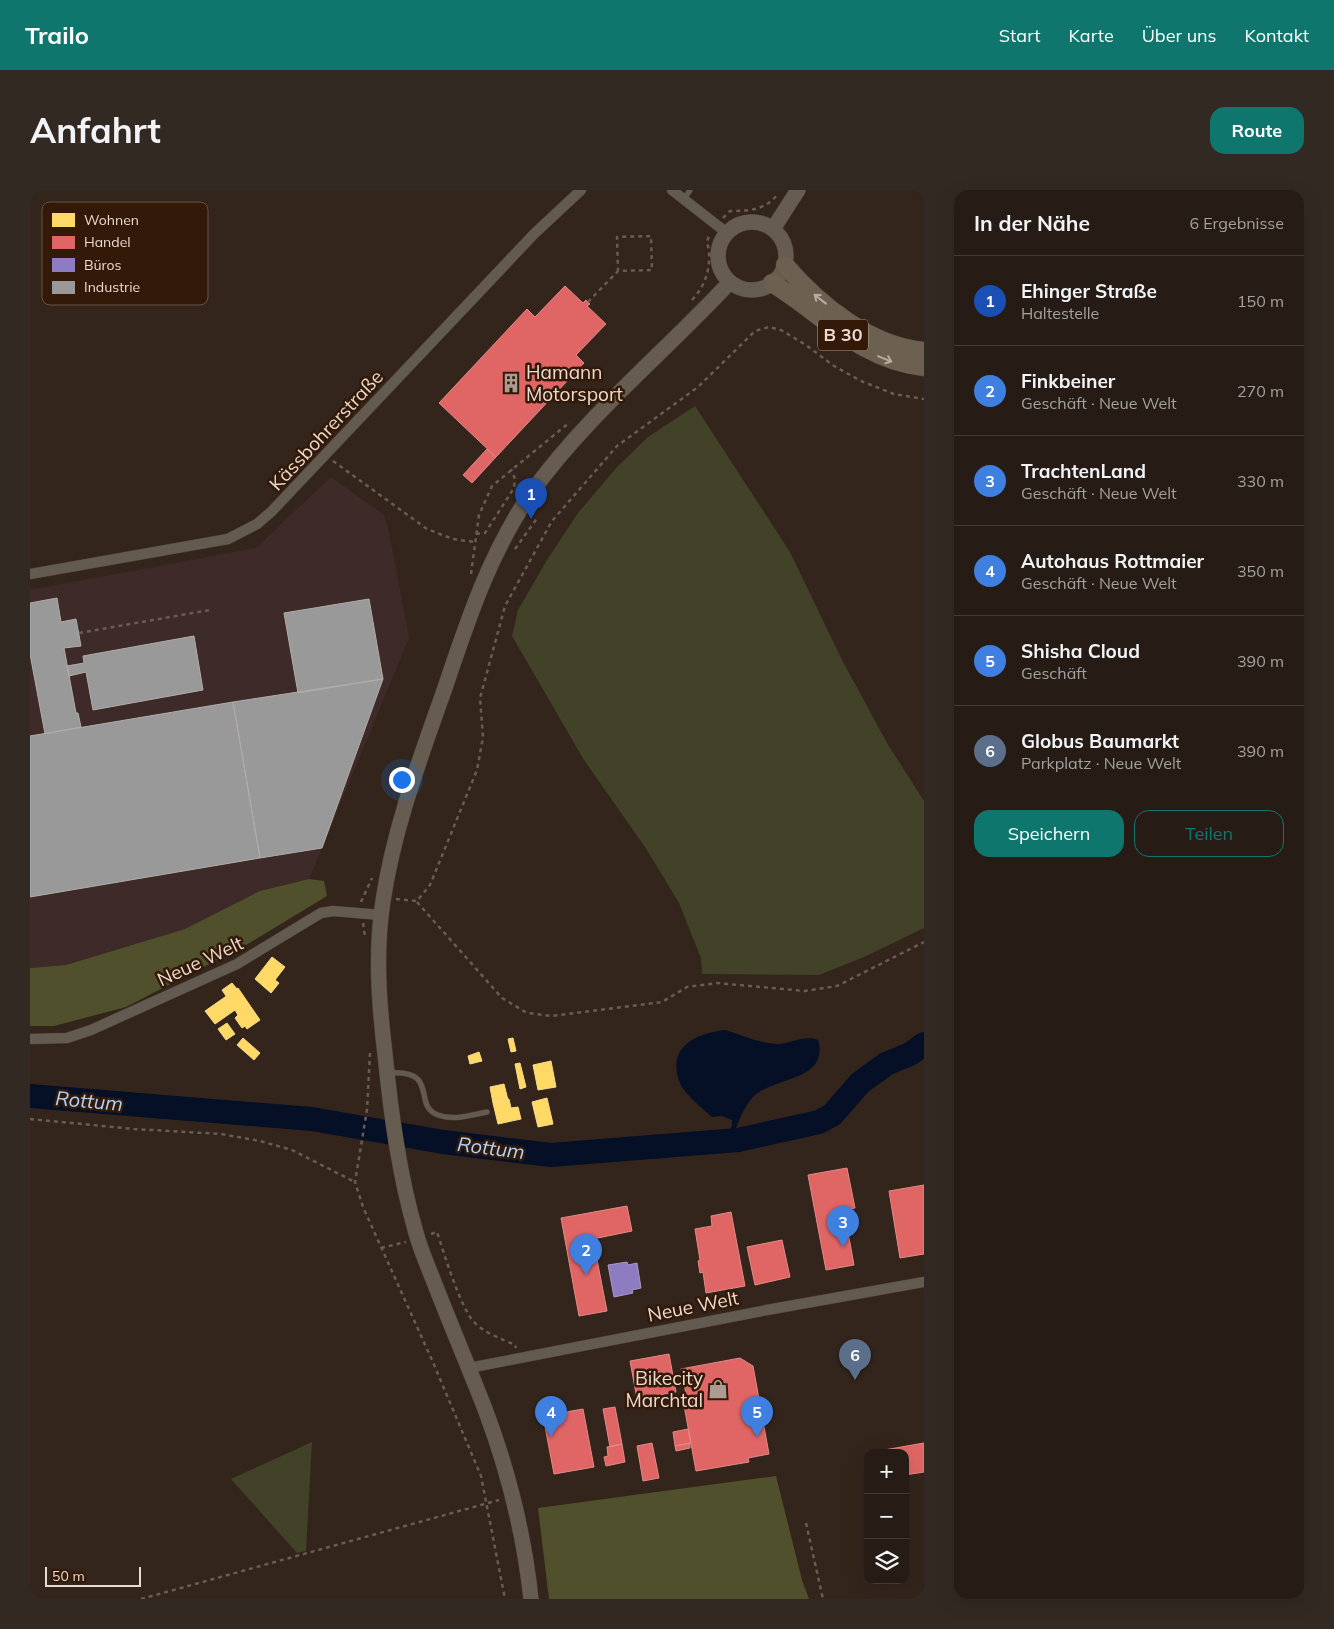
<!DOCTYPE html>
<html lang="de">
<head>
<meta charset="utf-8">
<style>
	:root { --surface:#261c15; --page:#322922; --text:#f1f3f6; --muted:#a4a1a0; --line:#423a34; --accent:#0f766e }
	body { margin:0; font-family:Mulish,sans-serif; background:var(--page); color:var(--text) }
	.controls { position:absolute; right:15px; bottom:15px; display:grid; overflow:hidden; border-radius:10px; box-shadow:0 5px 20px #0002 }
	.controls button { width:45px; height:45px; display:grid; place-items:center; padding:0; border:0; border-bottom:1px solid var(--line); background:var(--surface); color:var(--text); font:25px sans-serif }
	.scale { position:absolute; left:15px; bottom:12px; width:96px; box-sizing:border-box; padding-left:5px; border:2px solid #ebdacf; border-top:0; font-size:14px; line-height:18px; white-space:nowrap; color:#ebdacf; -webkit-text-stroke:4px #321908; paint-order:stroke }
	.you { position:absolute; left:371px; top:589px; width:18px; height:18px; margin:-12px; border:4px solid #fff; border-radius:50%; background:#1a73e8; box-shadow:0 0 0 8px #1a73e833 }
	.badge { display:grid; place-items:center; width:32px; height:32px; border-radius:50%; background:var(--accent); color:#fff; font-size:16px; font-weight:700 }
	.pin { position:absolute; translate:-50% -41px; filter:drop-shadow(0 1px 2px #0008) }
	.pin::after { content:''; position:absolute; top:26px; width:18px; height:15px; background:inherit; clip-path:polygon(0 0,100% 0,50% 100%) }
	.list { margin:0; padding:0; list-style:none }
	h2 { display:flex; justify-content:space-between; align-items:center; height:65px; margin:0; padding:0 20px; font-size:21px }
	h2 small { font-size:16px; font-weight:400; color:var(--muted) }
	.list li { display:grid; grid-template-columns:32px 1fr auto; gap:15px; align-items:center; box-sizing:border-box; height:90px; padding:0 20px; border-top:1px solid var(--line) }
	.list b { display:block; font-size:19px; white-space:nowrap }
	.list p { margin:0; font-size:16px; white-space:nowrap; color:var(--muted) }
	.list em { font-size:16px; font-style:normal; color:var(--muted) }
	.actions { display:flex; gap:10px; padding:15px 20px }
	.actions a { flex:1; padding:11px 0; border:1px solid var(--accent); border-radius:15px; text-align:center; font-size:18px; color:var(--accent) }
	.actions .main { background:var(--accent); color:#fff }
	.icon { flex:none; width:28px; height:28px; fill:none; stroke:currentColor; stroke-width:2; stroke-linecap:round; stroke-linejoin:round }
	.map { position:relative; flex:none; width:894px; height:1409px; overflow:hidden; border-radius:15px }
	header { display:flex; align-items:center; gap:30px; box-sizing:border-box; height:70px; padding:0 25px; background:var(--accent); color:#fff }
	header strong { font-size:24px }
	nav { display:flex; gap:28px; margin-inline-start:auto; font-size:18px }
	.intro { display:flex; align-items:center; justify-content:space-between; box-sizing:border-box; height:120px; padding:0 30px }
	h1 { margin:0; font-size:35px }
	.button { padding:12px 22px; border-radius:15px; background:var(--accent); color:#fff; font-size:18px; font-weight:700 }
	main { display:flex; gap:30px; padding:0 30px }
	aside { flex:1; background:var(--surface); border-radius:15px; box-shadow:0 5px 20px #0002 }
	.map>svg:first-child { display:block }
	.industrial { fill:#3e2b29 }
	.green { fill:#414228 }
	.forest { fill:#50512c }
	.water { fill:#051027 }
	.homes { fill:#ffd966; stroke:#f9d986 }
	.shops { fill:#e06666; stroke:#e38986 }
	.offices { fill:#8e7cc3; stroke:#aa98c7 }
	.industry { fill:#999; stroke:#b2aca9 }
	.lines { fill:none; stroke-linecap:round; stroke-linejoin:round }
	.river { stroke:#051027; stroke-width:24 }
	.service-casing { stroke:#4f433a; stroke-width:6 }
	.minor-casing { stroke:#4f433a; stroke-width:11 }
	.secondary-casing { stroke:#4f433a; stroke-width:16 }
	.trunk-casing { stroke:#4f433a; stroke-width:19 }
	.path { stroke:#665d54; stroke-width:2.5; stroke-dasharray:4 4; stroke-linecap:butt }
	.service { stroke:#635b50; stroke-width:5 }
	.minor { stroke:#635b50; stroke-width:10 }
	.secondary { stroke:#665c4f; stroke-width:15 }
	.trunk { stroke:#6c6151; stroke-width:18 }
	.oneway { stroke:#b8aa9d }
	.labels { text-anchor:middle; stroke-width:5; stroke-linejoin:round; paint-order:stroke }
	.shield { fill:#321908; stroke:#b4a093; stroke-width:1 }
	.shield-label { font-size:18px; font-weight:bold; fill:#ebdacf }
	.poi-label { font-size:19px; fill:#ebdacf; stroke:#321908; text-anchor:start }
	.street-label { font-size:19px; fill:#ebdacf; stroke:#321908 }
	.water-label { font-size:20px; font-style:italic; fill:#acd2fe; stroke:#321908 }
	.key { fill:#321908; stroke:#6a5344; stroke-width:1 }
	.key-label { font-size:14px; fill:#ebdacf }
</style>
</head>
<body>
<header>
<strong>Trailo</strong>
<nav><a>Start</a><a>Karte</a><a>Über uns</a><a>Kontakt</a></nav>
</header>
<div class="intro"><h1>Anfahrt</h1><a class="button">Route</a></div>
<main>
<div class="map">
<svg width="894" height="1409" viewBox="0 0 894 1409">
	<rect width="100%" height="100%" fill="#33251c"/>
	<path class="industrial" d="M301,287L354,325L359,342L379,448L279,689L230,701L155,739L36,775L0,778V400L226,358Z"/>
	<path class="green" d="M665,216L760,362L812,470L857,553L894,611V738L834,767L789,785L672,784L671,768L649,713L617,660L554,570L482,446L488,420L517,370L548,323L587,277L618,247Z
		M282,1252L276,1361L267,1363L201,1289Z"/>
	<path class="forest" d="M279,689L294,691L297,706L216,755L96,817L24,836H0V778L36,775L155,739L230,701Z
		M746,1286L772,1390L779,1409H519L508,1318Z"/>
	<path class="water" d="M695,840C713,845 730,854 749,854C762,853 776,845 788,850C800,892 742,886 722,908C712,920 707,936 701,950L693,951L702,936V930L692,926L682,927C671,917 652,903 648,888C639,855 668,843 695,840Z"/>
	<path class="homes" d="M242,767L255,777L245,790L249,793L241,803L225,789Z
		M202,793L207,799L196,806L192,800Z
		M208,798L230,830L217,839L215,836L212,838L205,828L208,825L205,820L185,834L175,821Z
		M197,833L205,844L196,850L188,839Z
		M213,848L230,863L224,870L207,855Z
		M483,848L486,861L481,862L478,849Z
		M449,862L452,871L440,874L438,866Z
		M521,871L526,897L508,900L503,875Z
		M490,873L496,897L490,899L485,874Z
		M474,894L478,910L463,913L460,897Z
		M517,908L523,934L508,937L502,912Z
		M479,909L481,918L488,917L491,929L468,934L463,913Z"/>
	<path class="shops" d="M535,96L553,113L556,110L560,114L557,116L576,134L546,165L554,173L466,267L409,213L497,119L505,127Z
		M457,259L466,267L442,293L433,285Z
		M817,978L825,1018L814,1020L824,1075L796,1080L778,985Z
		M894,995V1064L870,1068L859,1001Z
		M597,1016L602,1041L563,1049L577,1121L549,1126L531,1028Z
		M701,1022L715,1096L676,1103L673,1082L670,1083L668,1071L670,1070L665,1039L682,1036L681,1026Z
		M752,1050L760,1087L725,1095L717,1057Z
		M639,1164L646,1202L607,1209L600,1171Z
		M710,1168L723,1176L739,1264L718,1268L719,1272L666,1281L653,1210L657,1209L651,1179Z
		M585,1217L592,1254L580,1257L573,1219Z
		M553,1219L564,1277L524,1284L513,1226Z
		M658,1239L661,1253L645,1256L643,1242Z
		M622,1253L629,1288L613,1291L607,1256Z
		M660,1253V1258L646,1261L645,1256Z
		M894,1253V1282L875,1285V1263H838V1266L837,1263Z
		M592,1254L595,1272L576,1276L574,1267L578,1266L577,1257Z"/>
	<path class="offices" d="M597,1072L598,1075L607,1073L611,1098L602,1100L603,1103L584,1107L578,1075Z"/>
	<path class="industry" d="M27,408L31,432L46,429L51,456L34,458L46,523H48L51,537L15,544L0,464V413Z
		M339,409L353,489L268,503L254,423Z
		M164,446L173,500L63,520L56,482L39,486L37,476L54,473L53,466Z
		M353,489L292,658L230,668L203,512Z
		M203,512L230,668L0,707V546Z"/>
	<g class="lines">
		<path class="river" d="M0,906L282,929L413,952L521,965L708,950L789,932L802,925L830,893L856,874L880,864L894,854"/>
		<defs>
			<path id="service" d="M654,9L660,0
				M360,883C410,880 382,916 408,925C424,931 441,925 457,922"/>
			<path id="minor" d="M642,0L697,43
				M0,384L198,349L227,334L242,321L504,44L551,0
				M0,849L37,848L61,840L207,774L291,723L303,721L351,725
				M439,1178L737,1120L894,1092"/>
			<path id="secondary" d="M688 66a34 34 0 1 1 68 0a34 34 0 1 1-68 0Z
				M743,39L768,0
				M501,1409C494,1344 478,1280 455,1219C439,1178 422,1138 406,1097C399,1079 391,1061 386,1043C369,984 361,924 355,864C349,814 345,762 353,711C364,637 391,566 416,495C438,429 461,361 501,303C558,224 634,163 700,92"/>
			<path id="trunk" d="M755,75C789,115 840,156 894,161
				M742,93C794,125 830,170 894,177"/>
		</defs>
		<use href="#service" class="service-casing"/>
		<use href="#minor" class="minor-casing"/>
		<use href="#secondary" class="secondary-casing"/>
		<use href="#trunk" class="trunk-casing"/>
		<path class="path" d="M693,28L700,21C719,21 735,20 747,5
			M662,110C675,96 680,81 679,62C678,55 676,50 680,44
			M558,112L588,81L622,80L621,46L587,47L588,81
			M303,271L397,339L423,349L444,352
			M446,344L455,343L484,298L485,289L481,279
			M485,359L508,327
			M441,384L449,325L462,296L540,232
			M49,443L180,420
			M366,709L387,711L400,695L447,580L453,547L450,508L475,416L522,331L587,256L668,197L725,141L739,137L751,140L776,155L804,176L831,191L864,204L894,209
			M331,712L342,688
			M387,712L472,808L497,823L522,826L632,812L657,797L687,793L775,801L807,796L894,752
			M333,733L335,747
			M340,863L337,920L325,992L333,1017L402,1170L451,1286L475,1409
			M0,929L104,939L191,944L230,951L262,960L325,992
			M401,1044L407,1042C414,1063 430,1117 444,1132C454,1143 472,1149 485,1155L486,1158
			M351,1058L376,1052
			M776,1333L793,1409
			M111,1409L469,1310"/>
		<use href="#service" class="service"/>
		<use href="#minor" class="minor"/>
		<use href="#secondary" class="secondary"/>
		<use href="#trunk" class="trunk"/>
	</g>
	<defs><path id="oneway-shaft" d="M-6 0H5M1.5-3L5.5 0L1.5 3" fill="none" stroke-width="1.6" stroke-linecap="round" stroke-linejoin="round" transform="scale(1.25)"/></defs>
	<g class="oneway">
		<use href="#oneway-shaft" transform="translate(790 109) rotate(-142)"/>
		<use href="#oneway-shaft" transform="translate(855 169) rotate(22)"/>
	</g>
	<defs>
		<symbol id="building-bare" viewBox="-9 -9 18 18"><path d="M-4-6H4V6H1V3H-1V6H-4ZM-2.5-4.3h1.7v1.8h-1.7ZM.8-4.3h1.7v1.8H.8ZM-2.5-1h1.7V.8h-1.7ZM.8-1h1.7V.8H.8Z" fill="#ab9b90" stroke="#321908" stroke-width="2.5" paint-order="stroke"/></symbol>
		<symbol id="shop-bare" viewBox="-9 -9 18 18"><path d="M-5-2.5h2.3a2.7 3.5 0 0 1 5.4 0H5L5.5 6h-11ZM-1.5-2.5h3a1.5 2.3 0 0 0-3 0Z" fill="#ab9b90" stroke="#321908" stroke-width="2.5" paint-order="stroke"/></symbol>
	</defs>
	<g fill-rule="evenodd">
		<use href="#building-bare" x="467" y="179" width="28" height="28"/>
		<use href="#shop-bare" x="674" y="1185" width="28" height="28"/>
	</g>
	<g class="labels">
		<rect class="shield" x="788" y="129.5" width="50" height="31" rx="4"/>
		<g class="shield-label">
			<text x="813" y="151">B 30</text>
		</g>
		<g class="poi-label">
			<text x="496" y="189">Hamann<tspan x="496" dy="22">Motorsport</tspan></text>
			<text x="673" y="1195" text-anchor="end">Bikecity<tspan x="673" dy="22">Marchtal</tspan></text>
		</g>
		<g class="street-label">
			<text transform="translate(296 240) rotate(-47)" y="7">Kässbohrerstraße</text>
			<text transform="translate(170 771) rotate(-25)" y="7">Neue Welt</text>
			<text transform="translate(663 1116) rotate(-11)" y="7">Neue Welt</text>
		</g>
		<g class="water-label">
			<text transform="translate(59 911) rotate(5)" y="7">Rottum</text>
			<text transform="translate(461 958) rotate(7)" y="7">Rottum</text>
		</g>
	</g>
	<rect x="12" y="12" width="166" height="103" rx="8" class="key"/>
	<rect x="22" y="23" width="23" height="14" fill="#ffd966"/>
	<rect x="22" y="46" width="23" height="13" fill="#e06666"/>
	<rect x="22" y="68" width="23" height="14" fill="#8e7cc3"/>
	<rect x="22" y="91" width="23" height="13" fill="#999"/>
	<g class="key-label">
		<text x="54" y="35">Wohnen</text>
		<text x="54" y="57">Handel</text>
		<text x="54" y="80">Büros</text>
		<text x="54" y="102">Industrie</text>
	</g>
</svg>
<div class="controls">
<button>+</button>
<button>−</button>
<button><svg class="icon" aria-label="layers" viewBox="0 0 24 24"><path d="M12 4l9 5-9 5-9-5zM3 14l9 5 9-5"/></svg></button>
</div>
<div class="scale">50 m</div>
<div class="you"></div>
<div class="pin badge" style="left:501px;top:329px;background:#1a4fb4">1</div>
<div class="pin badge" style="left:556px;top:1085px;background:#3f7fe0">2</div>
<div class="pin badge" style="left:813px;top:1057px;background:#3f7fe0">3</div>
<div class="pin badge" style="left:521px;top:1247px;background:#3f7fe0">4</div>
<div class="pin badge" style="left:727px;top:1247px;background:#3f7fe0">5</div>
<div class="pin badge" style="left:825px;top:1190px;background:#5c6f8a">6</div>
</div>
<aside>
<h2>In der Nähe<small>6 Ergebnisse</small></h2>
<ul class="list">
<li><span class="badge" style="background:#1a4fb4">1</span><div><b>Ehinger Straße</b><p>Haltestelle</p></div><em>150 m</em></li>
<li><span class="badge" style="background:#3f7fe0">2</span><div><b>Finkbeiner</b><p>Geschäft · Neue Welt</p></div><em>270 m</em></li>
<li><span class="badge" style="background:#3f7fe0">3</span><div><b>TrachtenLand</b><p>Geschäft · Neue Welt</p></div><em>330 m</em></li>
<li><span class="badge" style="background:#3f7fe0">4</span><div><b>Autohaus Rottmaier</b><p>Geschäft · Neue Welt</p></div><em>350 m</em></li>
<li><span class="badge" style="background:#3f7fe0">5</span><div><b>Shisha Cloud</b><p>Geschäft</p></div><em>390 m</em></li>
<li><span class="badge" style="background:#5c6f8a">6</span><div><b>Globus Baumarkt</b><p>Parkplatz · Neue Welt</p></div><em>390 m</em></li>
</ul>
<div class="actions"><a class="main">Speichern</a><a>Teilen</a></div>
</aside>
</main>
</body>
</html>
